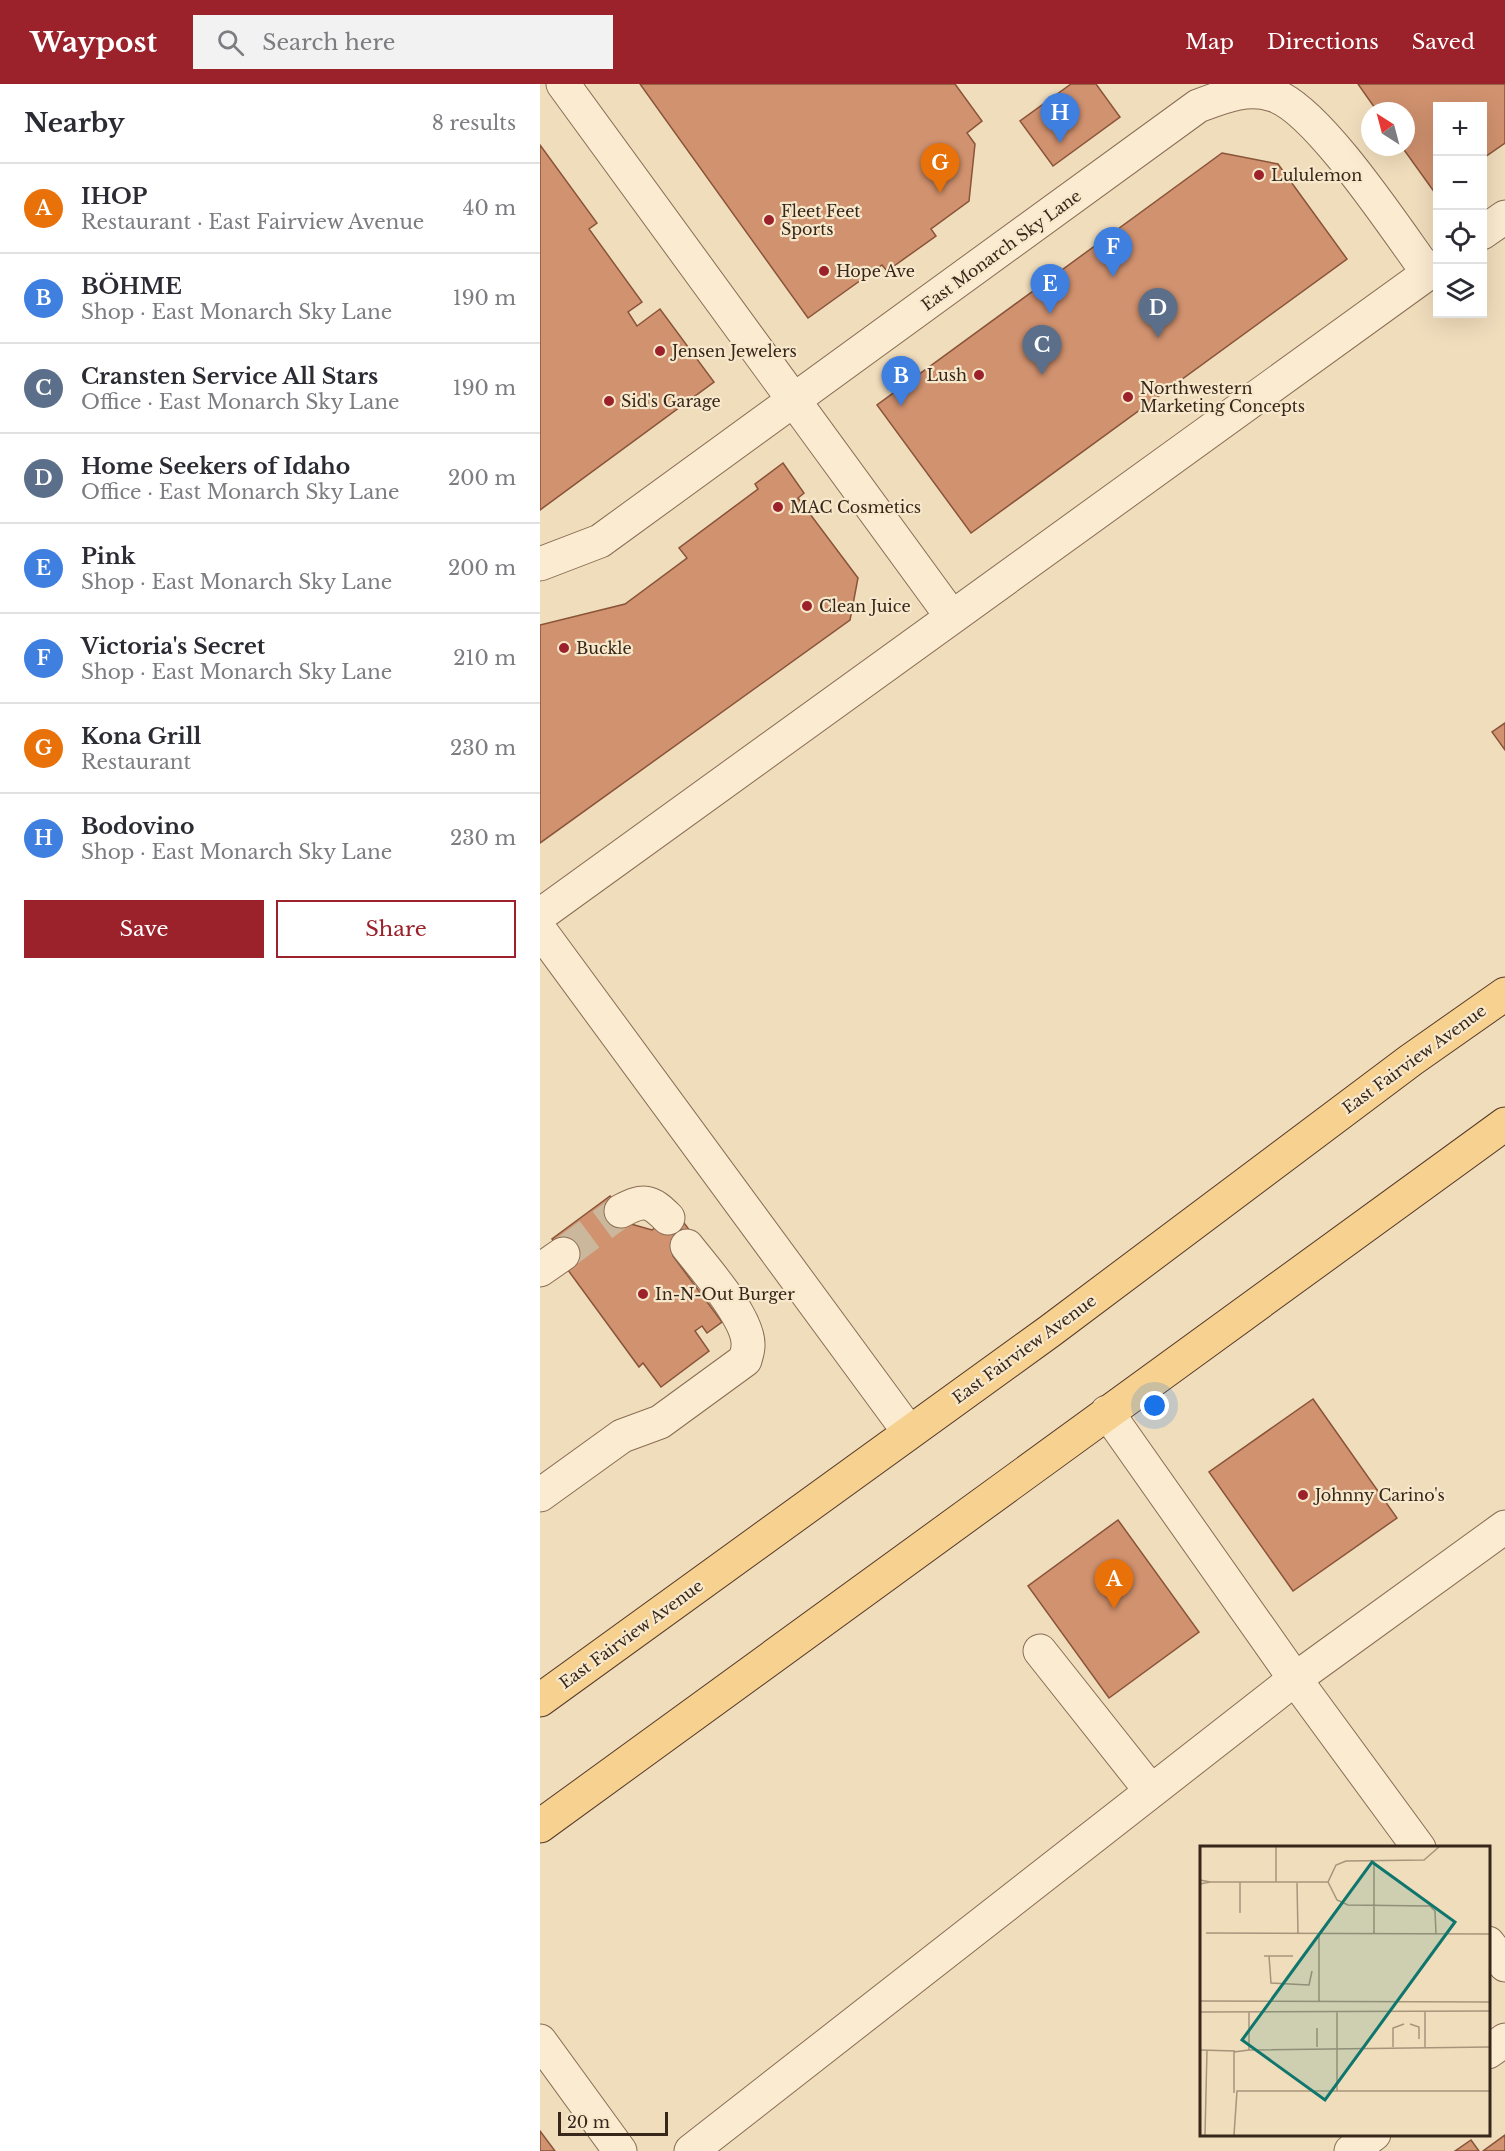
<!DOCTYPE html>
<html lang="en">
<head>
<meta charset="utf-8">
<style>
	:root { --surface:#fff; --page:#f2f2f3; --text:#2b2b33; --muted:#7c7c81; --line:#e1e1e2; --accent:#9b212a }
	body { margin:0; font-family:"Libre Baskerville",serif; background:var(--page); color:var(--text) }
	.controls { position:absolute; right:18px; top:18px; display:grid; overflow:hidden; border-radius:0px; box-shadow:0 6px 24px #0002 }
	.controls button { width:54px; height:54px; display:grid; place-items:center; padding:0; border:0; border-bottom:2px solid var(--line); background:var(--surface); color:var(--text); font:30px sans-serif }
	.compass { position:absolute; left:821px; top:18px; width:54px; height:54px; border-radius:50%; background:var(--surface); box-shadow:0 6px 24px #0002; rotate:324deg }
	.scale { position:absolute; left:18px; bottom:15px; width:110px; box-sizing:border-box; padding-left:6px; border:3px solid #37261a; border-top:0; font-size:16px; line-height:21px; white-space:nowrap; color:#37261a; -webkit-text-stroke:4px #f7e8cc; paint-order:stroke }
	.you { position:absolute; left:615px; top:1322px; width:21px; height:21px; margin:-15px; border:4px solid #fff; border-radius:50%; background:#1a73e8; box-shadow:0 0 0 9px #1a73e833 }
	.badge { display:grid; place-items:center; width:39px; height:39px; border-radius:50%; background:var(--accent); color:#fff; font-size:20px; font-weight:700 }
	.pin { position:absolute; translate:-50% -50px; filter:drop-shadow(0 2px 3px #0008) }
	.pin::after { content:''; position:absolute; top:32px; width:21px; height:18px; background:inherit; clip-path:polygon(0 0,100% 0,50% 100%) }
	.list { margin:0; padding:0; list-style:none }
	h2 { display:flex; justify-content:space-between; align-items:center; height:78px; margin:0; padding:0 24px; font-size:26px }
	h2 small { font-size:20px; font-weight:400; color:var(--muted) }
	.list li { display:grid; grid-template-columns:39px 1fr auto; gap:18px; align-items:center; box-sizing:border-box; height:90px; padding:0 24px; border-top:2px solid var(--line) }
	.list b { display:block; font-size:22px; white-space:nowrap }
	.list p { margin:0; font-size:20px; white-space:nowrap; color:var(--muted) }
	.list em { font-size:20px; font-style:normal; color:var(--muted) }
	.actions { display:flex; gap:12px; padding:18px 24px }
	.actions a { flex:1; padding:14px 0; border:2px solid var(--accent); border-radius:0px; text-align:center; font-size:21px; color:var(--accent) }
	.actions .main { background:var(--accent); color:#fff }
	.icon { flex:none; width:33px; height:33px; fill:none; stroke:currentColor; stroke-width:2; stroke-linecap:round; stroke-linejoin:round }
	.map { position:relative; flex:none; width:965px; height:2067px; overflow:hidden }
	header { display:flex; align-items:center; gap:36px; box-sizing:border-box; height:84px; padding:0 30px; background:var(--accent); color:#fff }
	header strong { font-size:28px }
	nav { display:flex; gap:33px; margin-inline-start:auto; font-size:21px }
	.search { width:420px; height:54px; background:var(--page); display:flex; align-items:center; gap:15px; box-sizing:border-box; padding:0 21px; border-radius:0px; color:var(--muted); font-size:22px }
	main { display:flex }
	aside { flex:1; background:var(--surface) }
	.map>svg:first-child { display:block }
	.building { fill:#d1926f; stroke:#895439; stroke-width:1.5 }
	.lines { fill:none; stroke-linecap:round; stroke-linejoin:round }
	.minor-tunnel { stroke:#cbb89c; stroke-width:33; stroke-dasharray:33 16; stroke-linecap:butt }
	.minor-casing { stroke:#896d55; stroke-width:35 }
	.major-casing { stroke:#563b2a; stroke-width:35 }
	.minor { stroke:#fbebd0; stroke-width:33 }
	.major { stroke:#f7d190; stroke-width:33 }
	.poi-dot { fill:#9b212a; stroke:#f7e8cc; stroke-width:2 }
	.labels { text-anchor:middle; stroke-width:4.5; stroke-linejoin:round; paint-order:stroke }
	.poi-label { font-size:16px; fill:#37261a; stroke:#f7e8cc; text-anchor:start }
	.street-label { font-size:16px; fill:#37261a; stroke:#f7e8cc }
	.inset-road { fill:none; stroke:#a6947b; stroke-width:1.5 }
	.view { fill:#0f766e; fill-opacity:0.15; stroke:#0f766e; stroke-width:3 }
	.inset-edge { fill:none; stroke:#37261a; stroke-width:3 }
</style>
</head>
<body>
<header>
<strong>Waypost</strong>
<div class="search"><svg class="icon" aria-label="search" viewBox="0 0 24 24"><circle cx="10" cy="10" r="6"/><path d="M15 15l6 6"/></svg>Search here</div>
<nav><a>Map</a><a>Directions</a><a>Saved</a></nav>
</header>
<main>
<aside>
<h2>Nearby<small>8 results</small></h2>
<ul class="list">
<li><span class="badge" style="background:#e8710a">A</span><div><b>IHOP</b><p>Restaurant · East Fairview Avenue</p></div><em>40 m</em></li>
<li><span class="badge" style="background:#3f7fe0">B</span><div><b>BÖHME</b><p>Shop · East Monarch Sky Lane</p></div><em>190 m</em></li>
<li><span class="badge" style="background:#5c6f8a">C</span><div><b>Cransten Service All Stars</b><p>Office · East Monarch Sky Lane</p></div><em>190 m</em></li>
<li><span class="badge" style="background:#5c6f8a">D</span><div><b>Home Seekers of Idaho</b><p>Office · East Monarch Sky Lane</p></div><em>200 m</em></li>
<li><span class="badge" style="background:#3f7fe0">E</span><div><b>Pink</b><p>Shop · East Monarch Sky Lane</p></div><em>200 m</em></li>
<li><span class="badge" style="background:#3f7fe0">F</span><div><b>Victoria's Secret</b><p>Shop · East Monarch Sky Lane</p></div><em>210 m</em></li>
<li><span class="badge" style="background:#e8710a">G</span><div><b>Kona Grill</b><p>Restaurant</p></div><em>230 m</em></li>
<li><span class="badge" style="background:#3f7fe0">H</span><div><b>Bodovino</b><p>Shop · East Monarch Sky Lane</p></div><em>230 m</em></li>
</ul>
<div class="actions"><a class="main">Save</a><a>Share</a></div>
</aside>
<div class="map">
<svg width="965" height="2067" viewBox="0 0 965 2067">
	<rect width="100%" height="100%" fill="#f0ddbc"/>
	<path class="building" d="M100,0H415L442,37L427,49L435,60L429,117L391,145L396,152L347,187L342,181L268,234Z
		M531,0H556L580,33L513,82L480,37Z
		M818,0H965V59L942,75V22H898V107L895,109L862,63H866V27H837Z
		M0,61L57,139L49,145L102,218L88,228L97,242L120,225L174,298L0,426Z
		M682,69L738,80L807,175L431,449L337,321Z
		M243,379L264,409L258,414L318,494L310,536L0,759V541L85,520L147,474L139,464L218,405L215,400Z
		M965,639V666L952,648Z
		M70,1112L91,1140L112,1146L136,1128L156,1155L133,1172L182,1238L167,1249L162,1242L155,1247L169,1267L121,1303L103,1279L99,1283L25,1182L30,1180L12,1155Z
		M773,1315L857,1434L753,1507L669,1388Z
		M578,1436L659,1548L569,1614L488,1502Z
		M0,2047L15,2067H0Z
		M965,2051V2067H943Z
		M931,2056L939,2067H915Z"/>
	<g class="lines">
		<path class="minor-tunnel" d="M23,1170L81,1127"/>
		<defs>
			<path id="minor" d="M23,0L412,533
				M942,149L965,133
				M0,480L60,457L658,22C682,13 708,2 733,11C777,24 858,148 888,189
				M0,831L898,182
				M0,846L369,1348
				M81,1127C104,1115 110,1116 128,1134
				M0,1186L23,1170
				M567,1328L755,1595L879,1764
				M0,1411L82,1352L120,1338L205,1276C206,1272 208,1267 208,1262C210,1235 164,1184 147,1162
				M500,1567L611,1707
				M948,1859L965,1881
				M0,1957L80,2067
				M948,1968L965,1956
				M151,2067L755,1595L965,1443
				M811,2067L834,2050"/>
			<path id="major" d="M0,1616L510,1247L871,976L965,910
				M0,1742L965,1040"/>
		</defs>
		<use href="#minor" class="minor-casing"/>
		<use href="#major" class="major-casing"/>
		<use href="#minor" class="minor"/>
		<use href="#major" class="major"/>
	</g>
	<g class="poi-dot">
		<circle cx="719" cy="91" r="6"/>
		<circle cx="229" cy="136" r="6"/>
		<circle cx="284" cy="187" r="6"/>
		<circle cx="120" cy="267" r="6"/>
		<circle cx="439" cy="291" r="6"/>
		<circle cx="588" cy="313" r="6"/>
		<circle cx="69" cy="317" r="6"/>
		<circle cx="238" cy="423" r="6"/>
		<circle cx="267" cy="522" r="6"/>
		<circle cx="24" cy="564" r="6"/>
		<circle cx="103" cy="1210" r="6"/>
		<circle cx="763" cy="1411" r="6"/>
	</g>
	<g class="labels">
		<g class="poi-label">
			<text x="731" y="97">Lululemon</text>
			<text x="241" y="133">Fleet Feet<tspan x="241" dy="18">Sports</tspan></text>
			<text x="296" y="193">Hope Ave</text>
			<text x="132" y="273">Jensen Jewelers</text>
			<text x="427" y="297" text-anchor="end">Lush</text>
			<text x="600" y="310">Northwestern<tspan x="600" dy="18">Marketing Concepts</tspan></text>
			<text x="81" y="323">Sid's Garage</text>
			<text x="250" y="429">MAC Cosmetics</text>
			<text x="279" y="528">Clean Juice</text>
			<text x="36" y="570">Buckle</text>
			<text x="115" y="1216">In-N-Out Burger</text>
			<text x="775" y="1417">Johnny Carino's</text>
		</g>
		<g class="street-label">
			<text transform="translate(461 166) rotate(-36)" y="6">East Monarch Sky Lane</text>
			<text transform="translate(874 975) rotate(-36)" y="6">East Fairview Avenue</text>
			<text transform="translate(484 1265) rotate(-36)" y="6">East Fairview Avenue</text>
			<text transform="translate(91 1550) rotate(-36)" y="6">East Fairview Avenue</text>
		</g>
	</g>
	<g transform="translate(660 1762)">
		<rect width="290" height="290" fill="#f0ddbc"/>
		<path class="inset-road" d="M76,0V36M174,14V88M0,34L10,36L0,38M10,36H128L136,19L146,15L224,14L240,0M128,36L137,54L148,59L230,60L235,65L236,88M97,37L98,88M40,67V36M6,87L290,88M119,88V155M64,110H93M69,110L71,137L109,139L112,125M0,155L290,156M0,166L290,165M49,166V204L290,201M210,178L219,181V193M117,182V201M193,201V182L204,178M225,201V165M0,204L35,205M137,245V166M34,247V206L49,204M5,289L7,204M34,289L37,245H290"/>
		<path class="view" d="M172,16L255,76L125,254L42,194Z"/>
		<rect width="290" height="290" class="inset-edge"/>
	</g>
</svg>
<div class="controls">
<button>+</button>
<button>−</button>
<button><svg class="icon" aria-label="locate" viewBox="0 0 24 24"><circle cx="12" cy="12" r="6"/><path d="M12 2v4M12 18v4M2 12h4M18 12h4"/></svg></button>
<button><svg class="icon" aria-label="layers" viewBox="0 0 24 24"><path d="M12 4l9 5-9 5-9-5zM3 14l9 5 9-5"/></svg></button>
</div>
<svg class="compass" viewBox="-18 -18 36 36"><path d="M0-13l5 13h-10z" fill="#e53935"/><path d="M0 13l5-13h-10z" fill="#7c7c81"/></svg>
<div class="scale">20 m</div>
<div class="you"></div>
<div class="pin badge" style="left:574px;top:1525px;background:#e8710a">A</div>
<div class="pin badge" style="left:361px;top:322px;background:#3f7fe0">B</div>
<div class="pin badge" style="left:502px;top:291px;background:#5c6f8a">C</div>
<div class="pin badge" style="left:618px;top:254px;background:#5c6f8a">D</div>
<div class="pin badge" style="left:510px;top:230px;background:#3f7fe0">E</div>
<div class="pin badge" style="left:573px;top:193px;background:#3f7fe0">F</div>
<div class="pin badge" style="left:400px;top:109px;background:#e8710a">G</div>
<div class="pin badge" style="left:520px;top:59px;background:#3f7fe0">H</div>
</div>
</main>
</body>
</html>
